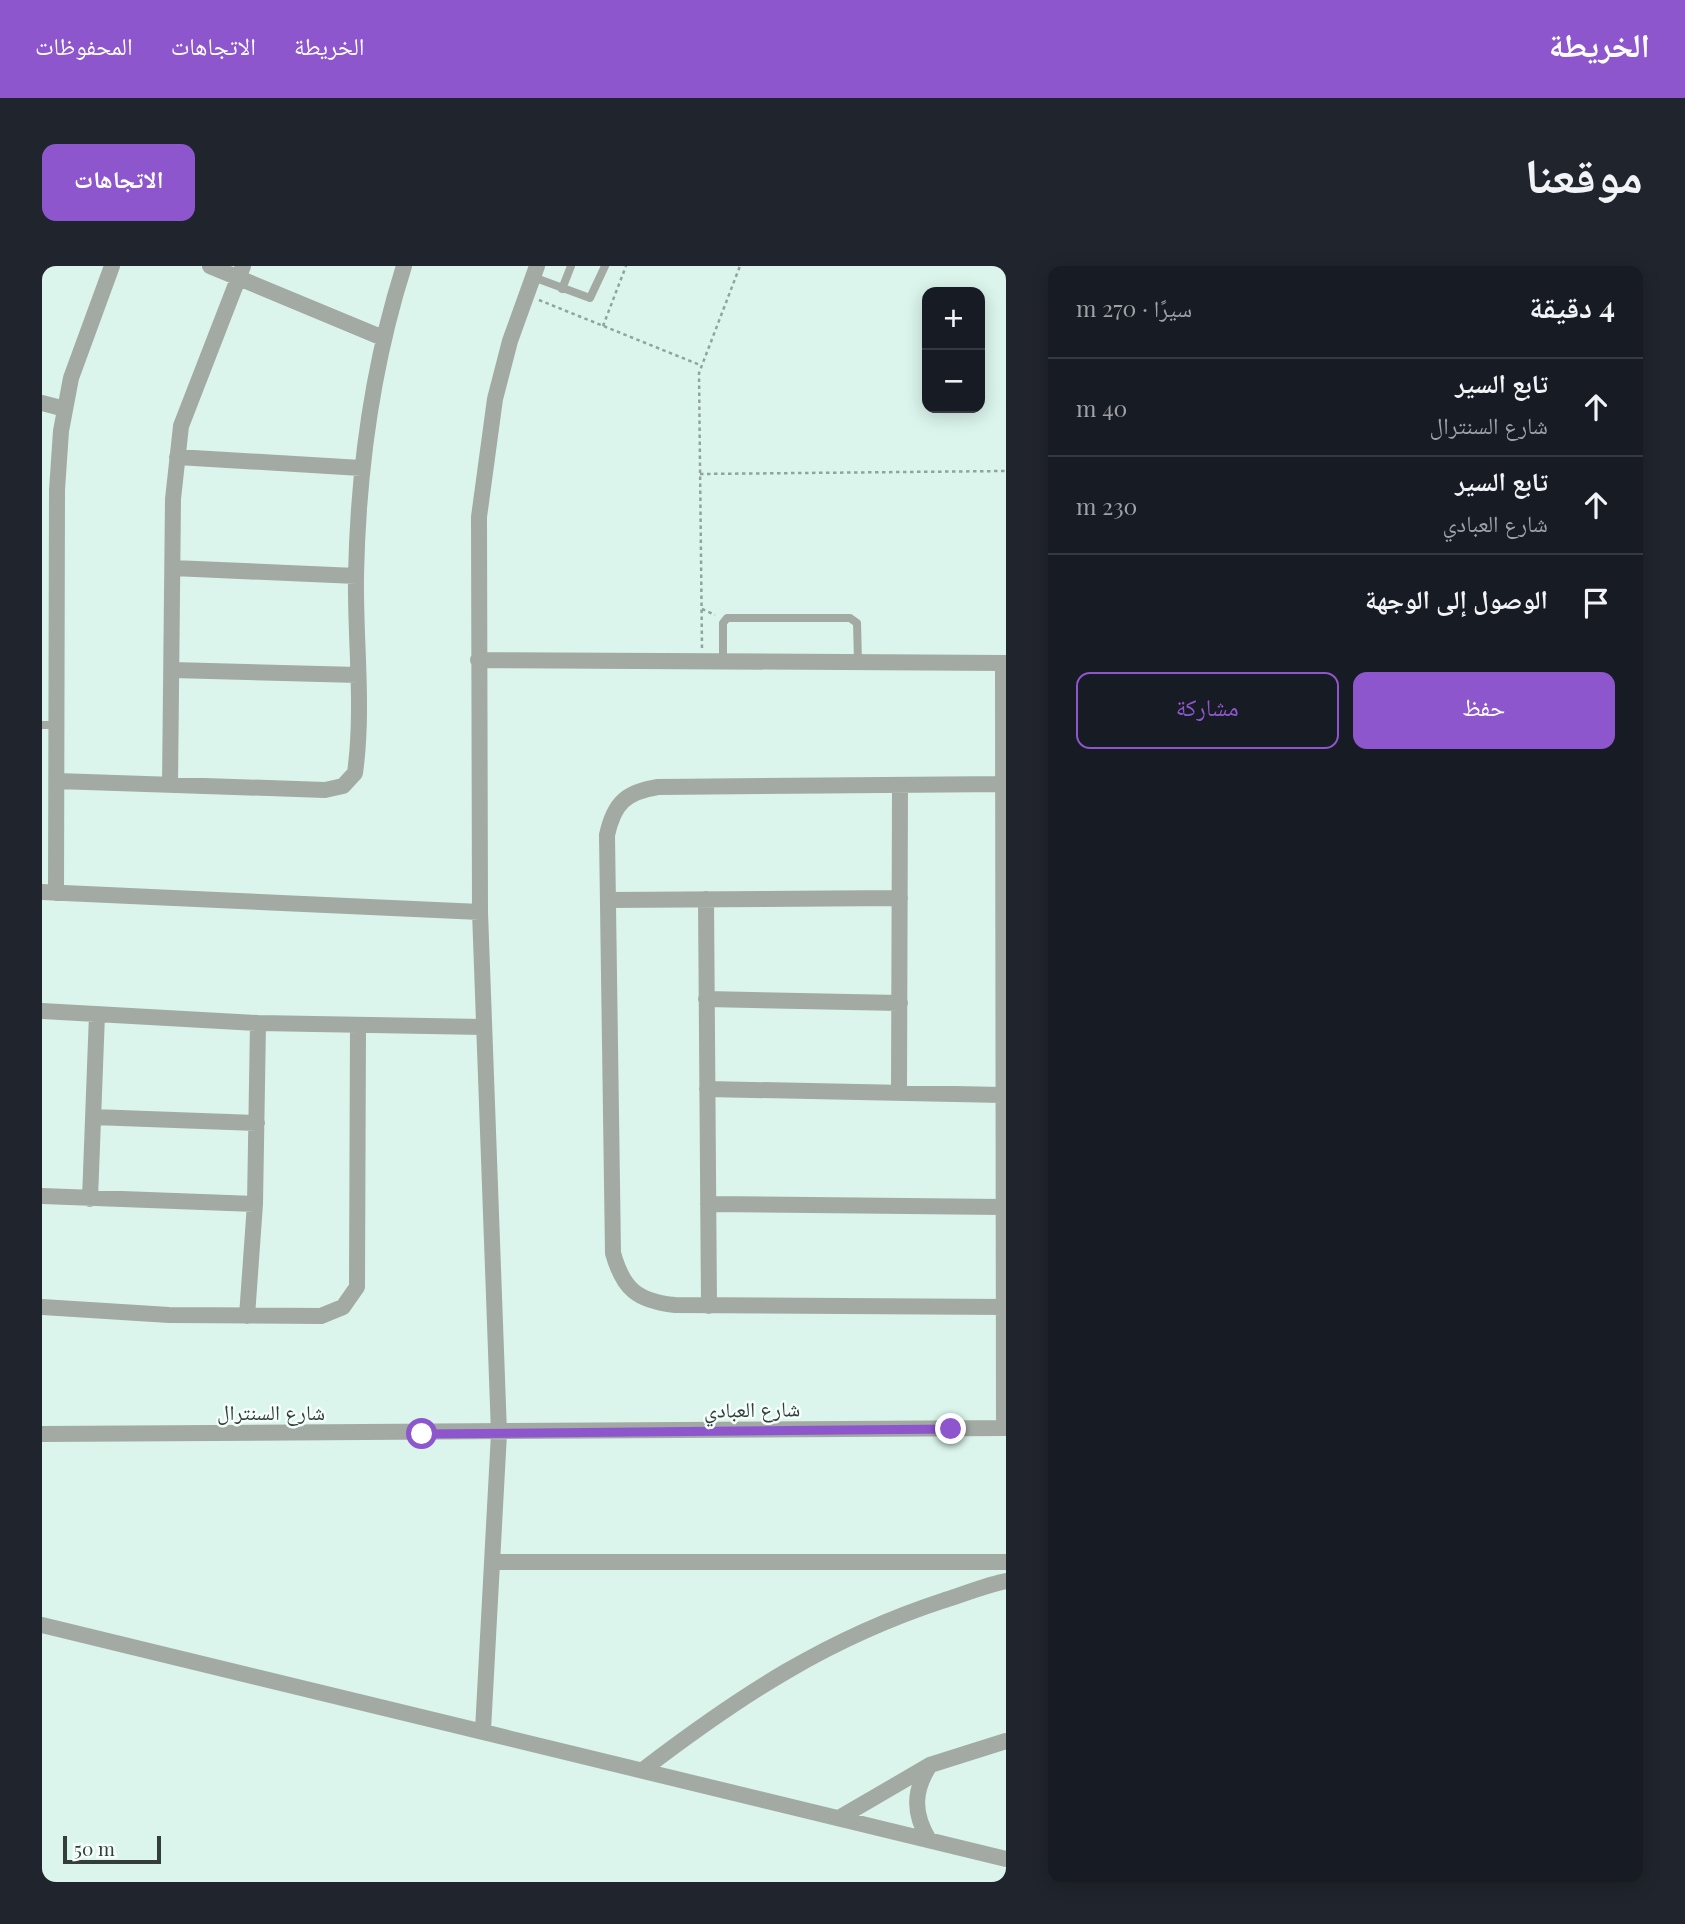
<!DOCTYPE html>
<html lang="ar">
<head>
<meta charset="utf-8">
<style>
	:root { --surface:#171b24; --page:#20242c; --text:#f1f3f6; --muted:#9ea1a6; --line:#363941; --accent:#8e56cd }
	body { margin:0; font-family:"Playfair Display","Noto Naskh Arabic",serif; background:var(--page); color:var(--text); direction:rtl }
	.controls { position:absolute; right:21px; top:21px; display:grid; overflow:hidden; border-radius:14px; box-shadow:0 4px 18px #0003 }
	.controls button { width:63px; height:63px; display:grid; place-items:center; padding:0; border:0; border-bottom:2px solid var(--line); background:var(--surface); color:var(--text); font:35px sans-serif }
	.scale { position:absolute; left:21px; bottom:18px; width:98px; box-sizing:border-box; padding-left:7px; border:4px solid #333d3a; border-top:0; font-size:19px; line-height:24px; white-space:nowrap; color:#333d3a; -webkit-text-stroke:5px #f4fefb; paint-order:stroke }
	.stop { position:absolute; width:21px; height:21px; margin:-16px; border:5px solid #8e56cd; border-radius:50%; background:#fff }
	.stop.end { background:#8e56cd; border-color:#fff; box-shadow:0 2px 7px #0008 }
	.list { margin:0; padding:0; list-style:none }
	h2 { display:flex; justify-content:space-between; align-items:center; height:91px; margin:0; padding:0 28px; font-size:30px }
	h2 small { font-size:23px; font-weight:400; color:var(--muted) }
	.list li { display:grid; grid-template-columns:46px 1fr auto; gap:21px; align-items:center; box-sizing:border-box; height:98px; padding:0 28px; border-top:2px solid var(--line) }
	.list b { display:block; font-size:26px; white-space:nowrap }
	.list p { margin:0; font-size:23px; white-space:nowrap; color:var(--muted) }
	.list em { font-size:23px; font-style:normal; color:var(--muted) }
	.actions { display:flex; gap:14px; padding:21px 28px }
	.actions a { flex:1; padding:16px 0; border:2px solid var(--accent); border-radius:14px; text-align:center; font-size:24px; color:var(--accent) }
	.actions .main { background:var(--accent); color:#fff }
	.icon { flex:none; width:38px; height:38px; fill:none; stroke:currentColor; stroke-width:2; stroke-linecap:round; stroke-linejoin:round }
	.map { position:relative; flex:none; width:964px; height:1616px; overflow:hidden; direction:ltr; border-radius:14px }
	header { display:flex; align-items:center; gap:42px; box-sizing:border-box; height:98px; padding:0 35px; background:var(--accent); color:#fff }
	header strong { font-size:33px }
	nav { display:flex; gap:38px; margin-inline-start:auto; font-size:24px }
	.intro { display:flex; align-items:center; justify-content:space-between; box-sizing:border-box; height:168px; padding:0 42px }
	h1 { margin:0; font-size:49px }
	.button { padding:18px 32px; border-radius:14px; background:var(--accent); color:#fff; font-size:24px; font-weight:700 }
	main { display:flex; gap:42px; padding:0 42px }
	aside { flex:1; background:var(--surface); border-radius:14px; box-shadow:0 4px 18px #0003 }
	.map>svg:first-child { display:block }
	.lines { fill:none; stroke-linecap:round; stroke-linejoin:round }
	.path { stroke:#90a39d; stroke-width:2.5; stroke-dasharray:3.5 3.5; stroke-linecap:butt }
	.service { stroke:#a2aaa3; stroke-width:8 }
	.minor { stroke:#a2aaa3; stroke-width:16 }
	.route { stroke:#8e56cd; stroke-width:9 }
	.labels { text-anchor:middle; stroke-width:5; stroke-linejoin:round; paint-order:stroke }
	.street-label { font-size:21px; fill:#333d3a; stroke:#f4fefb }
</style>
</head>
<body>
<header>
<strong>الخريطة</strong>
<nav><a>الخريطة</a><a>الاتجاهات</a><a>المحفوظات</a></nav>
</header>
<div class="intro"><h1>موقعنا</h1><a class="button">الاتجاهات</a></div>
<main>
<aside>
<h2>4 دقيقة<small>سيرًا · 270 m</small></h2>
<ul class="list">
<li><svg class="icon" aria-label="ahead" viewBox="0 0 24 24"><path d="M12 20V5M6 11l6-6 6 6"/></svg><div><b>تابع السير</b><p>شارع السنترال</p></div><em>40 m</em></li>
<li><svg class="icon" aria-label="ahead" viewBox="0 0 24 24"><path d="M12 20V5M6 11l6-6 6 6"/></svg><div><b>تابع السير</b><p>شارع العبادي</p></div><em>230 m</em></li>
<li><svg class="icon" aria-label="arrive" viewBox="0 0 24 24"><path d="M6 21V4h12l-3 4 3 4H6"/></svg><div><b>الوصول إلى الوجهة</b></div></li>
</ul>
<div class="actions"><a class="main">حفظ</a><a>مشاركة</a></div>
</aside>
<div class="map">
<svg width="964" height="1616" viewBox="0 0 964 1616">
	<rect width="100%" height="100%" fill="#dbf5ec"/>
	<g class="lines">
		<path class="path" d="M497,34L658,99
			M561,60L584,0
			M658,208L964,205
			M660,343L673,349
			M660,382L657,107L698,0"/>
		<path class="service" d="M491,11L548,32L563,0
			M520,23L529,0
			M681,395V357L685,352H808L815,357L816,396
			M0,459H16"/>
		<path class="minor" d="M168,0L341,72
			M0,137L23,143
			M135,191L319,202
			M131,302L314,310
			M436,394L964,397
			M961,397L962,1162
			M130,404L316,409
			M15,515L283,524L301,520L313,507C322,442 313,375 314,310C316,204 330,101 362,0
			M964,518L616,521C584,526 572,537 565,569L571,987C581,1023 595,1035 633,1039L964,1041
			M128,519L131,233L139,160L201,0
			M0,626L438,646
			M14,627L15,224L19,165L29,112L70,0
			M664,633L667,1040
			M566,634L858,632
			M664,733L858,737
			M0,745L216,757L442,761
			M665,823L961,829
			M857,827L858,519
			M51,851L215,857
			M0,930L213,938
			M48,933L55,748
			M666,938L961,941
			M0,1041L127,1049L279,1050L301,1041L315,1021L316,759
			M205,1050L213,938L216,757
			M0,1168L964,1162
			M450,1296H964
			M0,1359L964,1593
			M441,1464L457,1167L438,646L437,251L453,133L468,75L495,0
			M602,1503C699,1429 786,1372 903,1334C923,1328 943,1319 964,1315
			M797,1552L888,1499L964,1475
			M887,1574C871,1547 871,1525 888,1499"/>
	</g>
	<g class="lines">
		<path class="route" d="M380,1168L909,1163"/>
	</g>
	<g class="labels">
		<g class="street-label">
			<text transform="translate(710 1144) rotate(-1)" y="7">شارع العبادي</text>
			<text x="229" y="1154">شارع السنترال</text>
		</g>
	</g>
</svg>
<div class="controls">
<button>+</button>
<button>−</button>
</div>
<div class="scale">50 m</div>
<div class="stop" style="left:380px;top:1168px"></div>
<div class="stop end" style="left:909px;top:1163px"></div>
</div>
</main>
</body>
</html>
